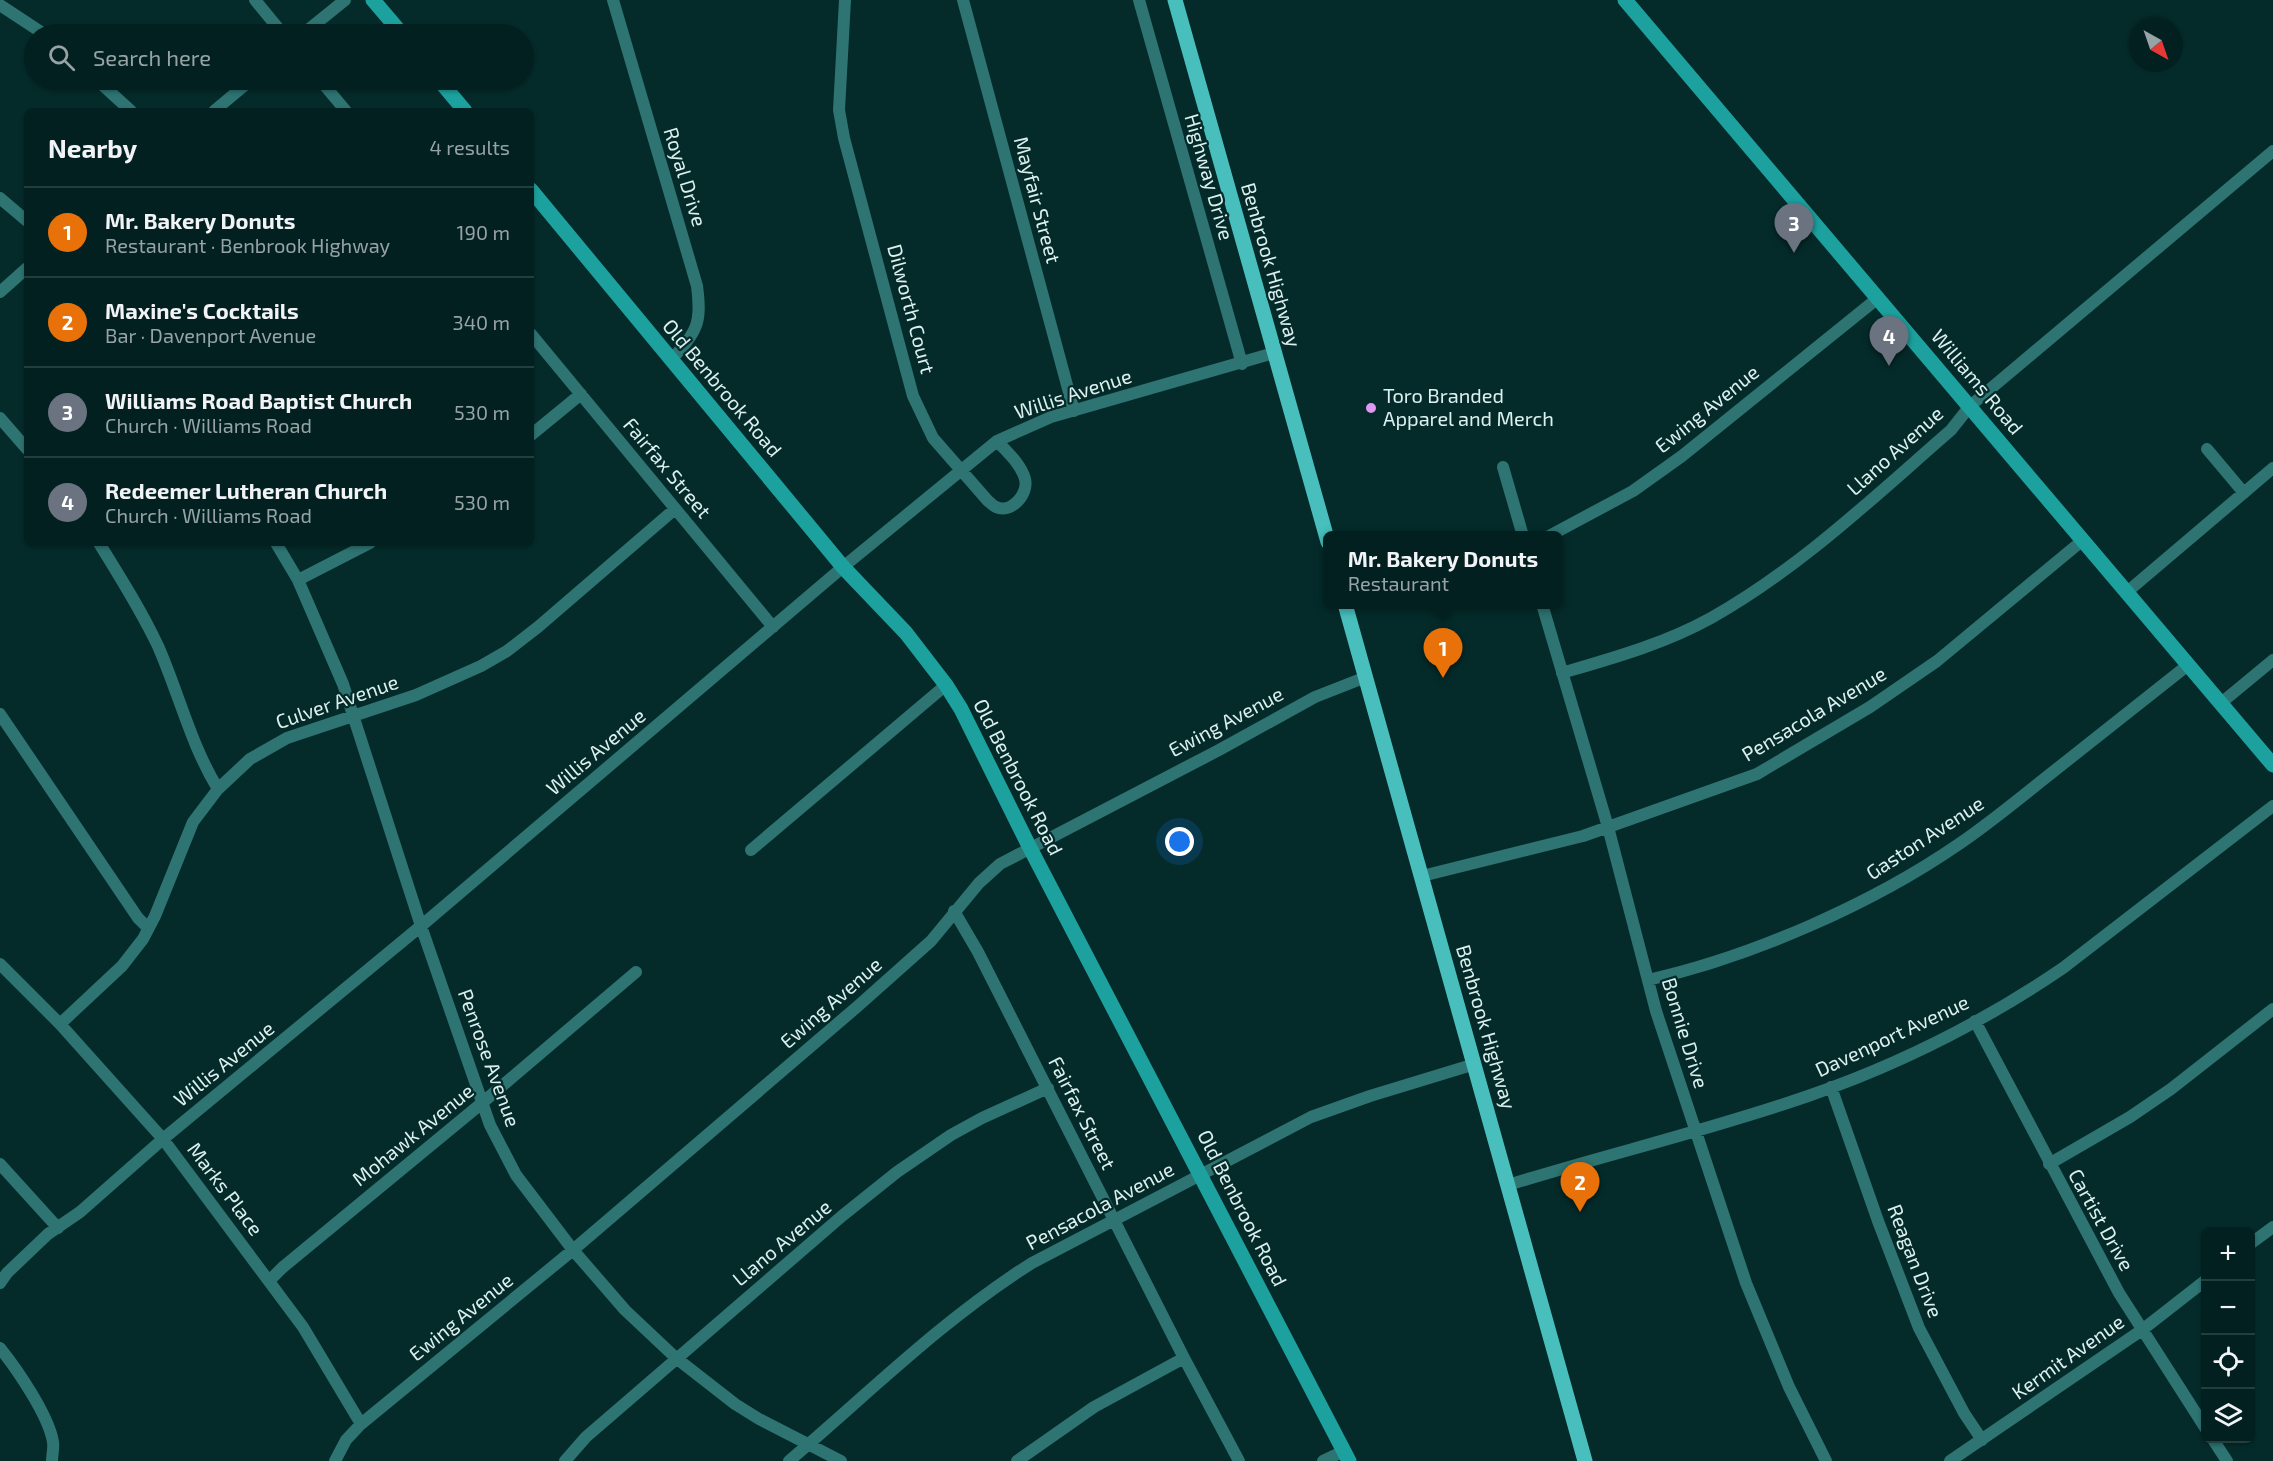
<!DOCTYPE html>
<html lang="en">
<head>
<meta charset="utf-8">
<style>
	:root { --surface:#032020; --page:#112d2d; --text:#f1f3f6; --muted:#97a3a5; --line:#243e3e; --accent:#bca0f2 }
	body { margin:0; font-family:"Exo 2",sans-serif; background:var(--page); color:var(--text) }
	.controls { position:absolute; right:18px; bottom:18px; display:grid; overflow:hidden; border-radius:9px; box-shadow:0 2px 4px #0004 }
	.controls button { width:54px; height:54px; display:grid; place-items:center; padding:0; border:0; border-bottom:2px solid var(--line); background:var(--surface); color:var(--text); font:30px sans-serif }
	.compass { position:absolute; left:2129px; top:18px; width:54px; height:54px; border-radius:50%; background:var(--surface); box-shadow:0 2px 4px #0004; rotate:140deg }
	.you { position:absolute; left:1180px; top:842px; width:21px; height:21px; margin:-15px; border:4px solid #fff; border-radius:50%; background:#1a73e8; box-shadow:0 0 0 9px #1a73e833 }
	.badge { display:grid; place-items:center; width:39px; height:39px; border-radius:50%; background:var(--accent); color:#fff; font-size:20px; font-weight:700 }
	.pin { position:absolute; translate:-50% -50px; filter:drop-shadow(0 2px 3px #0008) }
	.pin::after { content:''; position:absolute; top:32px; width:21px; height:18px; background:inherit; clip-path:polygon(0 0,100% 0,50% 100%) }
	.popup { position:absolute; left:1323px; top:531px; width:240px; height:78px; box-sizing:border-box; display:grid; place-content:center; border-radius:9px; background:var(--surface); filter:drop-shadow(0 2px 4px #0005); font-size:20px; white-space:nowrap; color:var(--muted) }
	.popup b { font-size:22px; color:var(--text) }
	.popup::after { content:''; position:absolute; left:50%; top:100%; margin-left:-12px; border:12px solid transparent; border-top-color:var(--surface) }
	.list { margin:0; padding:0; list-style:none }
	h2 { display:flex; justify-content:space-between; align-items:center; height:78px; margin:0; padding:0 24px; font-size:26px }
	h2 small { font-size:20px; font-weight:400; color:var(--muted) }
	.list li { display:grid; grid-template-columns:39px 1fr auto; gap:18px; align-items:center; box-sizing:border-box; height:90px; padding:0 24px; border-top:2px solid var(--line) }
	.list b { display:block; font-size:22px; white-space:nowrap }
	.list p { margin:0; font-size:20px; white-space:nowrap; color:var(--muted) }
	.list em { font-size:20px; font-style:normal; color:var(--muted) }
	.icon { flex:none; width:33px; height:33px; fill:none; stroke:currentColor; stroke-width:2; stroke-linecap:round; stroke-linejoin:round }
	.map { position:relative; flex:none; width:2273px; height:1461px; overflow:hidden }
	.search { position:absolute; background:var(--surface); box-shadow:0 2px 4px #0004; left:24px; top:24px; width:510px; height:66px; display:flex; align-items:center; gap:15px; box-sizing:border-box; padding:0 21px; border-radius:33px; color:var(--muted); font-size:22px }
	.panel { position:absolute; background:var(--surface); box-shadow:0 2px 4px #0004; left:24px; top:108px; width:510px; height:438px; border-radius:9px }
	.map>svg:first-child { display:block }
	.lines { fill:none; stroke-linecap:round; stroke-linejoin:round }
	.street { stroke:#2e7472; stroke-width:12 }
	.secondary { stroke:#1ca19f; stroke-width:15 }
	.primary { stroke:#48bfbc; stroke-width:15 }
	.poi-dot { fill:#de98f2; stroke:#042b2a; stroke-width:2 }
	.labels { text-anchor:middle; stroke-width:4.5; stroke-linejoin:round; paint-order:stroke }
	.street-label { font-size:20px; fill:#dcf0ef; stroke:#042b2a }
	.poi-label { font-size:20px; fill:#dcf0ef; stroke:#042b2a; text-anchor:start }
</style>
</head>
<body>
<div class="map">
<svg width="2273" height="1461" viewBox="0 0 2273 1461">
	<rect width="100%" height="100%" fill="#042b2a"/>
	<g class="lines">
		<path class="street" d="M255,0L283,34
			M613,0L697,286C702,324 697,331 672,359
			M845,0L839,110L844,138L913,396L933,438L988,501C991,503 993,506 996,507C1011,514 1029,494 1025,479C1021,464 1007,452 997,441
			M963,0L1074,411
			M1139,0L1242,364
			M0,5L44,34
			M303,34L345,0
			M97,80L131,111
			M320,80L346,111
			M214,111L251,80
			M0,198L27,221
			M0,292L27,268
			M531,334L773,627
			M0,418L27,449
			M531,435L581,394
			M2207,449L2244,493
			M1503,467L1523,536
			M1549,536L1633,491L1682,456L1878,298
			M99,543C120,577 141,610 158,646C179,694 191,745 218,789
			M276,543L298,580L343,684L421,926L490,1125L516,1175L573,1250L625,1310L676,1358L735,1404L759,1419L841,1461
			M298,580L370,543
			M2127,592L2273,468
			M1542,604L1608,827L1656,1011L1746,1283L1789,1387L1826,1461
			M1562,673C1613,658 1664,644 1711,618C1800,568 1875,496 1951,430L1970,406L2273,151
			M2221,703L2273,660
			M0,714L138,918L148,928
			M751,850L946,685
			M1422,876L1583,836L1757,774L1870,707L1937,661L2083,540
			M954,911L978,952L1184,1358L1239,1461
			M0,964L60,1024L163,1139L303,1327L361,1424
			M1648,980C1751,957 1872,904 1959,844C1990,823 2020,798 2049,775C2096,738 2142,701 2188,665
			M1975,1021L2119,1293L2206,1429
			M60,1024L122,966L143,939L155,916L193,822L218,789L250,759L287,738L416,695L481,666L507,651L538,627L675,509
			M1831,1087L1878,1221L1919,1328L1964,1413L1982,1440
			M0,1164L58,1228
			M2049,1164L2130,1117L2171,1089L2273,1009
			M1508,1185C1608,1154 1710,1130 1808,1096C1898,1065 1985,1021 2063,968L2273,806
			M2250,1244L2273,1227
			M269,1281L282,1268L482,1103L636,972
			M0,1283L7,1273L48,1234L80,1212L163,1139L421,926L843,567L997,441L1051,417L1274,353
			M0,1348C17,1369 49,1416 53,1442C54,1448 52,1455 52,1461
			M2212,1438L2227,1461
			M335,1461L346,1440L361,1424L573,1250L858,1006L931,941L979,883L1000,864L1219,750L1315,697L1366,677
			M565,1461L586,1437L842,1216L897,1172L951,1135L982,1118L1048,1088
			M789,1461C868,1394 943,1319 1032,1263L1311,1117L1370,1096L1475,1064
			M1017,1461L1094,1407L1184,1358
			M1323,1461L1344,1451
			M1950,1461L2142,1330L2206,1280"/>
		<path class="secondary" d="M373,0L402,34
			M1625,0L2273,765
			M439,80L465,111
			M531,190L843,567L906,633L946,685L961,709L1030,848L1349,1461"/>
		<path class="primary" d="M1175,0L1328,542
			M1345,604L1585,1461"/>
	</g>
	<circle class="poi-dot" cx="1371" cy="408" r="6"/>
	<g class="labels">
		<g class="street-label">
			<text transform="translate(685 177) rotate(73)" y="7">Royal Drive</text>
			<text transform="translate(1209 177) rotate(74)" y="7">Highway Drive</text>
			<text transform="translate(1037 200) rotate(75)" y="7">Mayfair Street</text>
			<text transform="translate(1271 265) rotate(74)" y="7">Benbrook Highway</text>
			<text transform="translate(911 309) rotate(75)" y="7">Dilworth Court</text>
			<text transform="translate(1977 382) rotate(50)" y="7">Williams Road</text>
			<text transform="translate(722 388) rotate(50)" y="7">Old Benbrook Road</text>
			<text transform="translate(1073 394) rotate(-18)" y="7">Willis Avenue</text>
			<text transform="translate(1707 409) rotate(-39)" y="7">Ewing Avenue</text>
			<text transform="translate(1895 451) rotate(-42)" y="7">Llano Avenue</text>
			<text transform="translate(667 468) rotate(50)" y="7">Fairfax Street</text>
			<text transform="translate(337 702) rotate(-19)" y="7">Culver Avenue</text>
			<text transform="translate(1814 714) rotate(-31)" y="7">Pensacola Avenue</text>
			<text transform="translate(1226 722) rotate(-28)" y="7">Ewing Avenue</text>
			<text transform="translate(596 752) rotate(-40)" y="7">Willis Avenue</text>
			<text transform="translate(1018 777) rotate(63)" y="7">Old Benbrook Road</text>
			<text transform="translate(1925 838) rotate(-33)" y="7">Gaston Avenue</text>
			<text transform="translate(831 1003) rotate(-41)" y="7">Ewing Avenue</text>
			<text transform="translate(1486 1027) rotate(74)" y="7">Benbrook Highway</text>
			<text transform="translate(1685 1033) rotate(73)" y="7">Bonnie Drive</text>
			<text transform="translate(1892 1036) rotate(-25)" y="7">Davenport Avenue</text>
			<text transform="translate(489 1058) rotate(70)" y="7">Penrose Avenue</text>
			<text transform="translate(224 1064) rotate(-39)" y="7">Willis Avenue</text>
			<text transform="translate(1082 1113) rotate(63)" y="7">Fairfax Street</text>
			<text transform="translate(413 1135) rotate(-39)" y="7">Mohawk Avenue</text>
			<text transform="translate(225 1189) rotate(53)" y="7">Marks Place</text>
			<text transform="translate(1100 1206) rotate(-28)" y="7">Pensacola Avenue</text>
			<text transform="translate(1242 1208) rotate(63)" y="7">Old Benbrook Road</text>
			<text transform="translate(2101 1220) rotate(61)" y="7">Cartist Drive</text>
			<text transform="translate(782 1243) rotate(-40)" y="7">Llano Avenue</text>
			<text transform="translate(1915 1261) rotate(69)" y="7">Reagan Drive</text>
			<text transform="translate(461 1317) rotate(-39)" y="7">Ewing Avenue</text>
			<text transform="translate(2068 1357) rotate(-35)" y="7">Kermit Avenue</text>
		</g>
		<g class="poi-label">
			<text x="1383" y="403">Toro Branded<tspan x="1383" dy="23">Apparel and Merch</tspan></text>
		</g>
	</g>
</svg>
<div class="controls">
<button>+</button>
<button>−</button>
<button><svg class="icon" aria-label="locate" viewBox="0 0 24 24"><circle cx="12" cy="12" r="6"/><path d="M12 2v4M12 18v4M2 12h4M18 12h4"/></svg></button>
<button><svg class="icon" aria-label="layers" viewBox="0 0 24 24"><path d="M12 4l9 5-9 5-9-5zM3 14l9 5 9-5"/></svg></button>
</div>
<svg class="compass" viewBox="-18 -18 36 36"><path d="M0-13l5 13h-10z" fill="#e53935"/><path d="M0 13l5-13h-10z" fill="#97a3a5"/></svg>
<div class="you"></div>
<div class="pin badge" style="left:1443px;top:678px;background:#e8710a">1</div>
<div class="popup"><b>Mr. Bakery Donuts</b>Restaurant</div>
<div class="pin badge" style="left:1580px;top:1212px;background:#e8710a">2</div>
<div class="pin badge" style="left:1794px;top:253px;background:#6b7280">3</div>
<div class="pin badge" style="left:1889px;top:366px;background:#6b7280">4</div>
<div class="search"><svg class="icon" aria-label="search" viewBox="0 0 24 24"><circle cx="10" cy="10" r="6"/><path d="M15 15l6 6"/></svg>Search here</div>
<section class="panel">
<h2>Nearby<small>4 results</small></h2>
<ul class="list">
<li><span class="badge" style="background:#e8710a">1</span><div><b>Mr. Bakery Donuts</b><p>Restaurant · Benbrook Highway</p></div><em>190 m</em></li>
<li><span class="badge" style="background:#e8710a">2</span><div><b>Maxine's Cocktails</b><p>Bar · Davenport Avenue</p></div><em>340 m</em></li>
<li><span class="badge" style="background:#6b7280">3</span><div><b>Williams Road Baptist Church</b><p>Church · Williams Road</p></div><em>530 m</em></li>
<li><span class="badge" style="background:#6b7280">4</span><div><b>Redeemer Lutheran Church</b><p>Church · Williams Road</p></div><em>530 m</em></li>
</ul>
</section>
</div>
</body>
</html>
